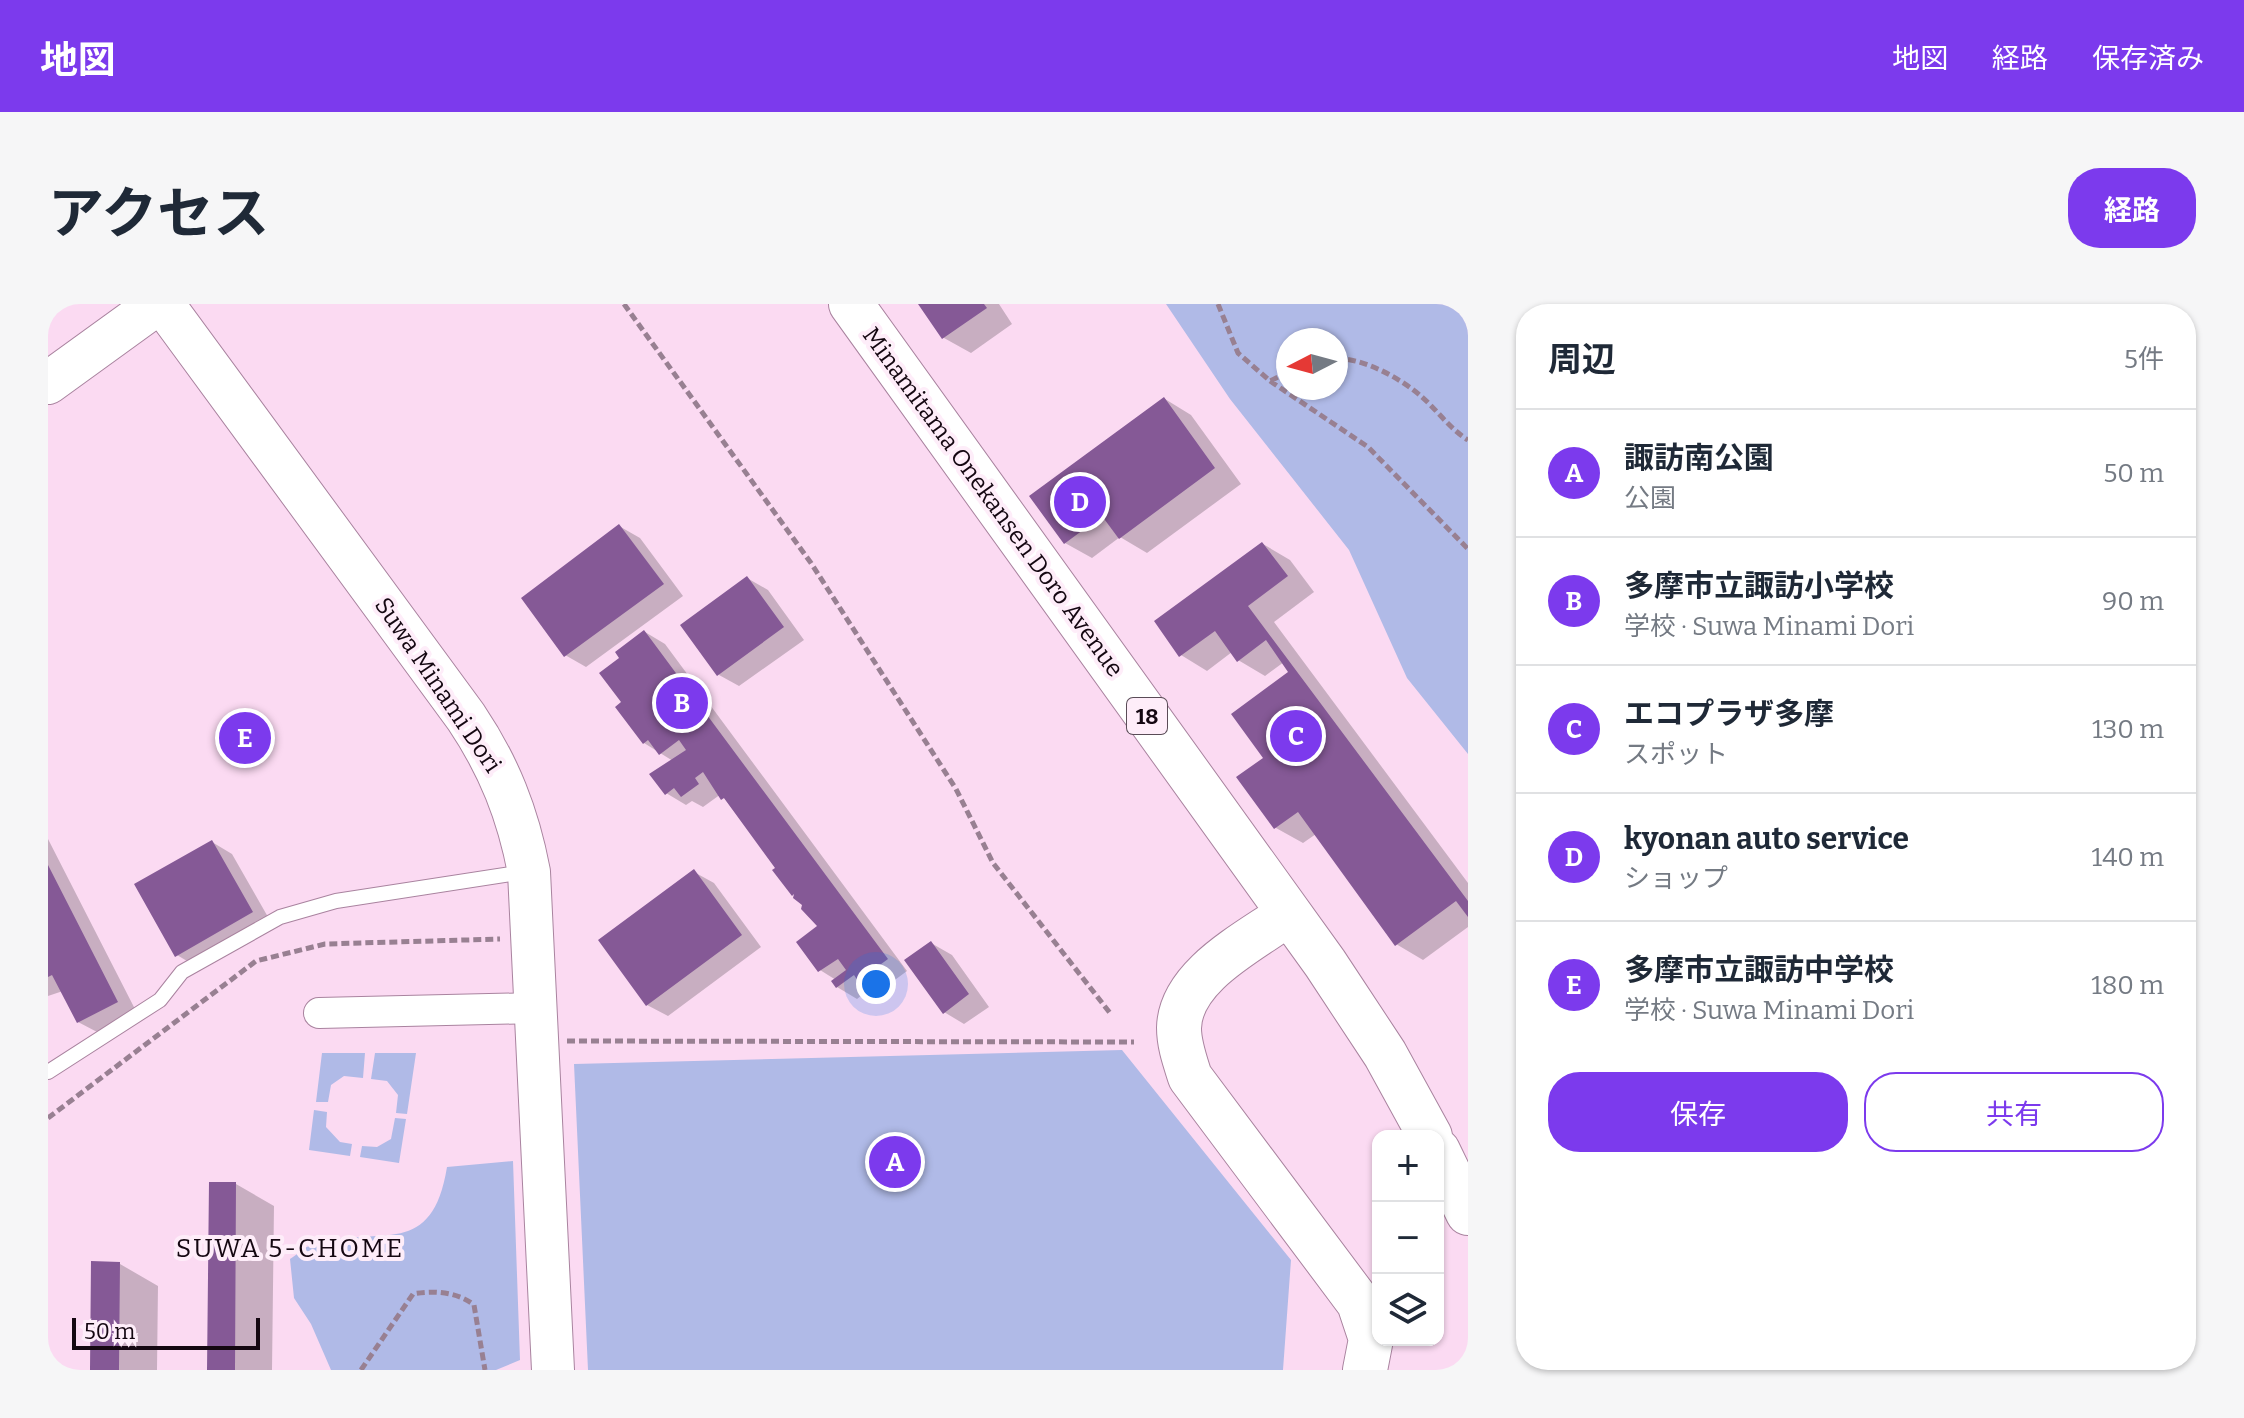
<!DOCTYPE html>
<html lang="ja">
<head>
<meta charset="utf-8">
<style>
	:root { --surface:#fff; --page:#f6f6f7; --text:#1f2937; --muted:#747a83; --line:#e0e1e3; --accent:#7c3aed }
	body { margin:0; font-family:Bitter,"Noto Sans JP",serif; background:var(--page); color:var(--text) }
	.controls { position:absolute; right:24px; bottom:24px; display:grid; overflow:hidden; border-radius:16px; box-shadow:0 2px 6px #0004 }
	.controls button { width:72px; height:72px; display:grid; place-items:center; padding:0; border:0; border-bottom:2px solid var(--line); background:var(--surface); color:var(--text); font:40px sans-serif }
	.compass { position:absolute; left:1228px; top:24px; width:72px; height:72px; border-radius:50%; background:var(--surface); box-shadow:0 2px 6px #0004; rotate:264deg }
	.scale { position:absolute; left:24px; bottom:20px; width:188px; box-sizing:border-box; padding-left:8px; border:4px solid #140711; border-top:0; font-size:22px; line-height:28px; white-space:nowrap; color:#140711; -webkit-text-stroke:6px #feedf9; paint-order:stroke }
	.you { position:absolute; left:828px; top:680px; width:28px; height:28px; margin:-20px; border:6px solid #fff; border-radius:50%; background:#1a73e8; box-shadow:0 0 0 12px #1a73e833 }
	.badge { display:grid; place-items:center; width:52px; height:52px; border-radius:50%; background:var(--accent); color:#fff; font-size:26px; font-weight:700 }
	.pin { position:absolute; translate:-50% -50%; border:4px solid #fff; box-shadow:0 2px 8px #0006 }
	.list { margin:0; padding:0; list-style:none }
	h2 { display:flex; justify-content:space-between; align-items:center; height:104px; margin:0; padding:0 32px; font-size:34px }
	h2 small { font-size:26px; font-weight:400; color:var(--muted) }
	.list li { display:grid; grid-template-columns:52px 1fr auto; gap:24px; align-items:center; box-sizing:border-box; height:128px; padding:0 32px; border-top:2px solid var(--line) }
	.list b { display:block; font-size:30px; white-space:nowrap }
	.list p { margin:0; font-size:26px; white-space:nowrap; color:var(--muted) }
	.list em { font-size:26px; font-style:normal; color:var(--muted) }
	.actions { display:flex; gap:16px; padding:24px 32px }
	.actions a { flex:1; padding:18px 0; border:2px solid var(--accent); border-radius:32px; text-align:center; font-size:28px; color:var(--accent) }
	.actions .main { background:var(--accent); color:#fff }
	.icon { flex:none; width:44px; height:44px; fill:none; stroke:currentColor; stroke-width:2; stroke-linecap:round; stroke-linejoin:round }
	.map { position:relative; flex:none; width:1420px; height:1066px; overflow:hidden; border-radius:32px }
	header { display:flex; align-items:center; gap:48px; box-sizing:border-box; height:112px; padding:0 40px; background:var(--accent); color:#fff }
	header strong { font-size:38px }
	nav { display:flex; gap:44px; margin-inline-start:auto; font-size:28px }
	.intro { display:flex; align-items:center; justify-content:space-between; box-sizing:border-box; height:192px; padding:0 48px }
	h1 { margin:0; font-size:56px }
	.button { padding:20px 36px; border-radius:32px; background:var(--accent); color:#fff; font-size:28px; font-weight:700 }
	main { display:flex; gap:48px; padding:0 48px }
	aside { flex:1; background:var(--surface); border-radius:32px; box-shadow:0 2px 6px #0004 }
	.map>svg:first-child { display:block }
	.green { fill:#b0bae7; fill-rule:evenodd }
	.shadow { fill:#0003 }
	.building { fill:#855996 }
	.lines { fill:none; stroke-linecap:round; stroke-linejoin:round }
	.lane-casing { stroke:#a9839f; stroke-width:16 }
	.street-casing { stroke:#a9839f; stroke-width:32 }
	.secondary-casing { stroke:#a9839f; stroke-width:44 }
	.primary-casing { stroke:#a9839f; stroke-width:46 }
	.path { stroke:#988092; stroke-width:5; stroke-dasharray:8 4; stroke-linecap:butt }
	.lane { stroke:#fff; stroke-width:14 }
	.street { stroke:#fff; stroke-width:30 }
	.secondary { stroke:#fff; stroke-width:42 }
	.primary { stroke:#fff; stroke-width:44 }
	.labels { text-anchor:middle; stroke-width:8; stroke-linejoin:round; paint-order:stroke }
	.shield { fill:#feedf9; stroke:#5a4c57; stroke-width:2 }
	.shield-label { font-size:22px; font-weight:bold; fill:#140711 }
	.street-label { font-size:24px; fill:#140711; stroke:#feedf9 }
	.neighbourhood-label { font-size:26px; letter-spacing:2px; fill:#140711; stroke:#feedf9 }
</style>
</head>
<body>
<header>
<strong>地図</strong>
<nav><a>地図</a><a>経路</a><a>保存済み</a></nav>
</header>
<div class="intro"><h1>アクセス</h1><a class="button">経路</a></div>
<main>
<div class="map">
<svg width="1420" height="1066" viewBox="0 0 1420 1066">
	<rect width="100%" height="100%" fill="#fbdaf2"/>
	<path class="green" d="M1118,0H1420V450L1359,374L1301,246L1182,95ZM1240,36H1288V84H1240Z
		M1074,746L1243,956L1235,1066H540L526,760Z
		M274,749H317L315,774L296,772L283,781L280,798H268Z
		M327,749H368L359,810L348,809L350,791L339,777L323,775Z
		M266,806L279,808L278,823L292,838L304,840L302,852L261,846Z
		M347,814L358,815L351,859L312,853L314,842L329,843L343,835Z
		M465,857L472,1056L448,1066H283L263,1020L246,994L242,955C250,950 259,941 268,939C334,922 384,955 399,863Z"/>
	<path class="shadow" d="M873,0H951L964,20L923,49L896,34Z
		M1117,95L1143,111L1193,180L1099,249L1072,233L1044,254L1017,239Z
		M571,222L592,234L635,292L538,363L517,351Z
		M1215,240L1242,256L1266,288L1226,318L1420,579V623L1375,656L1348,640L1268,530L1255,539L1228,524L1191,473L1217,454L1243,368L1236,358L1217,372L1190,356L1184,348L1159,367L1133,351Z
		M699,274L720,286L756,336L691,382L671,371Z
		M597,328L617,340L859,667L832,687L824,683L809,695L789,683L788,676L772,666V622L673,490L655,503L644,497L638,501L618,489L625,457L596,439L576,399L574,354Z
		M0,535L89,709L51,729L30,718L15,687L0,692Z
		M164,538L184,550L224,620L149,663L129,651Z
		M646,568L666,579L713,643L620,712L599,701Z
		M883,639L904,651L941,703L916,720L896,708Z
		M188,880L226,902L224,1066H161Z
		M72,960L110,982L109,1066H44Z"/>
	<path class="building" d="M870,0H936L939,4L894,35Z
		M1116,93L1167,164L1071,235L1054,212L1016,240L981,192Z
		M571,220L616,280L516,353L473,294Z
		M1214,238L1240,272L1200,302L1420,597V613L1408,597L1347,642L1250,508L1226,525L1188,473L1215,454L1183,410L1240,368L1218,336L1189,358L1167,327L1131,353L1106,317Z
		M699,272L736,323L669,372L632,321Z
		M596,326L840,655L810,677L806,671L788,684L783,677L798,666L790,655L770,668L748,638L769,622L753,605L754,601L745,594L746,590L744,592L724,566L727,564L676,494L673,496L655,468L647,474L651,480L633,493L626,484L617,491L601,470L638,446L631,436L611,451L600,436L595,440L567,403L573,398L551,369L571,354L567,348Z
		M164,536L205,608L127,653L86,580Z
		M0,561L70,698L29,719L4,671L0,673Z
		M646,565L694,631L598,702L550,636Z
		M883,637L921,690L895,710L856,656Z
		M161,878H188L187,1066H159Z
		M43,957L72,958L71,1066H42Z"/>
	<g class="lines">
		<defs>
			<path id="lane" d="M0,768L112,696L134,668L232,613L288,597L476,568"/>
			<path id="street" d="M271,709L489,704"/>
			<path id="secondary" d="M115,0L418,413C451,462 470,510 481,568L505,1066
				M0,79L109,0"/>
			<path id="primary" d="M803,0L1277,659L1337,750L1382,832
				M1240,610C1203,637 1132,671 1131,724C1131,741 1137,757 1142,773L1311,999L1323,1035L1317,1066
				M1390,847L1420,909"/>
		</defs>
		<use href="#lane" class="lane-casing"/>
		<use href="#street" class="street-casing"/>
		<use href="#secondary" class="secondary-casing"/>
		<use href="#primary" class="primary-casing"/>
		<path class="path" d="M576,0L763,259L908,485L945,559L1062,709
			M1170,0L1190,49L1222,77L1240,68
			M1288,55C1314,53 1354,75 1374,93C1390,107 1401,124 1420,136
			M1222,77L1320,143L1420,245
			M519,737L1086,738
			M0,814L208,657L277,640L452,635
			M313,1066L365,990C385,986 410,988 426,1001L437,1066"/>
		<use href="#lane" class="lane"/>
		<use href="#street" class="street"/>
		<use href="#secondary" class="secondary"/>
		<use href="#primary" class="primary"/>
	</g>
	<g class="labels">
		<rect class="shield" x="1079" y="394" width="40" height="36" rx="6"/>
		<g class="shield-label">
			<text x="1099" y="420">18</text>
		</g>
		<g class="street-label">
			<text transform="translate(945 198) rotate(54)" y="8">Minamitama Onekansen Doro Avenue</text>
			<text transform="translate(390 381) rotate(56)" y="8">Suwa Minami Dori</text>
		</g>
		<g class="neighbourhood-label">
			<text x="242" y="953">SUWA 5-CHOME</text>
		</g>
	</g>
</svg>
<div class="controls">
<button>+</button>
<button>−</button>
<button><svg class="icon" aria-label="layers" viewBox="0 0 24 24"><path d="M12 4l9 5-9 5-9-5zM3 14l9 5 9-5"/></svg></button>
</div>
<svg class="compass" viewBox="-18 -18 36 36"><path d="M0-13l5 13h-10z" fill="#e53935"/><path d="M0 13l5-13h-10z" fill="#747a83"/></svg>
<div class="scale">50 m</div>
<div class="you"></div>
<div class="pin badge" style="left:847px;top:858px">A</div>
<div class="pin badge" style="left:634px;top:399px">B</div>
<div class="pin badge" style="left:1248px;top:432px">C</div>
<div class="pin badge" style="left:1032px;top:198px">D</div>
<div class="pin badge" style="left:197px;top:434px">E</div>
</div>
<aside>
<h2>周辺<small>5件</small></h2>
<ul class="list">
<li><span class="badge">A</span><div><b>諏訪南公園</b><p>公園</p></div><em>50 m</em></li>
<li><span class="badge">B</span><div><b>多摩市立諏訪小学校</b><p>学校 · Suwa Minami Dori</p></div><em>90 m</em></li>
<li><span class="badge">C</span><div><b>エコプラザ多摩</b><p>スポット</p></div><em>130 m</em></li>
<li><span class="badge">D</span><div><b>kyonan auto service</b><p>ショップ</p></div><em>140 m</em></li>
<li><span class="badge">E</span><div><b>多摩市立諏訪中学校</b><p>学校 · Suwa Minami Dori</p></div><em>180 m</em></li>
</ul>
<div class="actions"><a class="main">保存</a><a>共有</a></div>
</aside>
</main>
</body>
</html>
